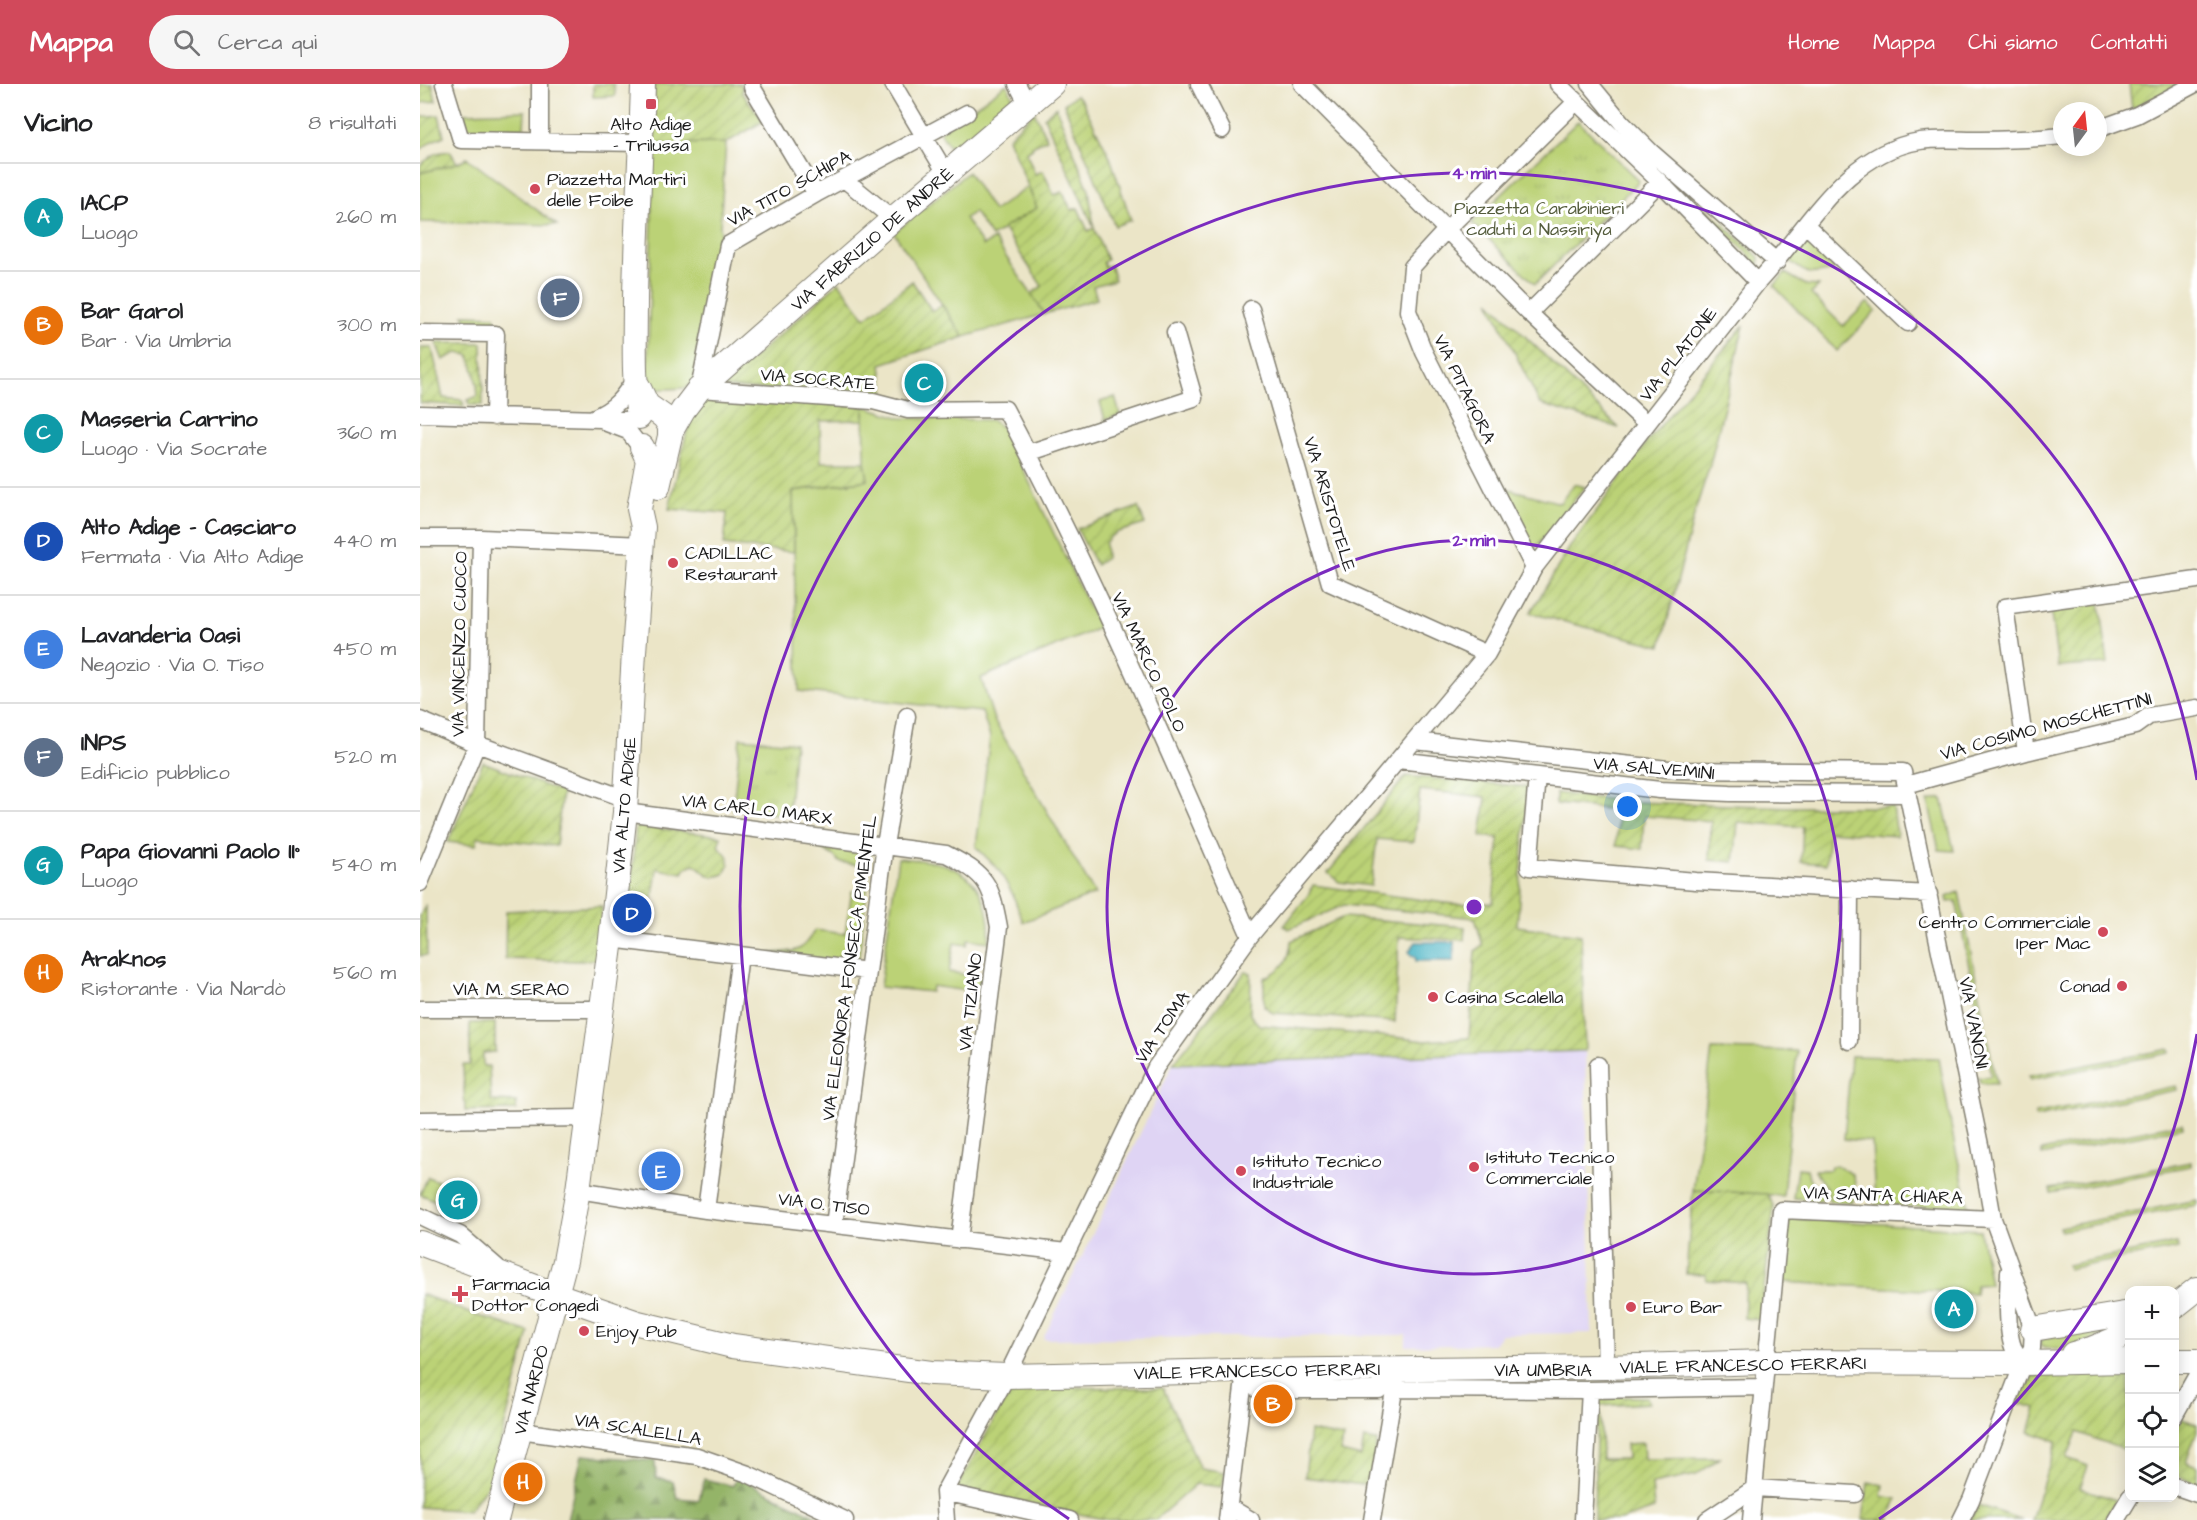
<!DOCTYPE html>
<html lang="it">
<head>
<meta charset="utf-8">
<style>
	:root { --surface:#fff; --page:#f6f6f6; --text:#202124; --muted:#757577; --line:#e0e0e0; --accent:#d1495b }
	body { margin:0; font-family:"Architects Daughter",sans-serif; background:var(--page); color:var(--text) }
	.controls { position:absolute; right:18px; bottom:18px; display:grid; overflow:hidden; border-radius:12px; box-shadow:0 3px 15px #0003 }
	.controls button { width:54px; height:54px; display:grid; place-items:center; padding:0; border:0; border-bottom:2px solid var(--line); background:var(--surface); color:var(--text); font:30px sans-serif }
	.compass { position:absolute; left:1633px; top:18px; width:54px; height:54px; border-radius:50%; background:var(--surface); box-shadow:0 3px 15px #0003; rotate:15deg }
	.you { position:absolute; left:1208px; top:723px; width:21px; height:21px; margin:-15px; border:4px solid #fff; border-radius:50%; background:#1a73e8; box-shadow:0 0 0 9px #1a73e833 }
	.badge { display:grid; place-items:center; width:39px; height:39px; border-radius:50%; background:var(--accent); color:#fff; font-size:20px; font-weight:700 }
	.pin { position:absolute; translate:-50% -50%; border:3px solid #fff; box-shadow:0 2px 6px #0006 }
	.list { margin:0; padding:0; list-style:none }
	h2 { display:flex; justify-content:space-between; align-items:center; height:78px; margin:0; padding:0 24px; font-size:26px }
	h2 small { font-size:20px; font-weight:400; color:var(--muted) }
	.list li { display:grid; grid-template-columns:39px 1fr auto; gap:18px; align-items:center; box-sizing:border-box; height:108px; padding:0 24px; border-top:2px solid var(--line) }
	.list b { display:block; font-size:22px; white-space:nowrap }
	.list p { margin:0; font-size:20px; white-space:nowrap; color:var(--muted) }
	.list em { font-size:20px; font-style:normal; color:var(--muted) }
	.icon { flex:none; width:33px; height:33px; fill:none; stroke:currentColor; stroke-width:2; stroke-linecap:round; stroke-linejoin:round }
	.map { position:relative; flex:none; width:1777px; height:1436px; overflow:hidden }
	header { display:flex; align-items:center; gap:36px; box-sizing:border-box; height:84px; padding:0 30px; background:var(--accent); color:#fff }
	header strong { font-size:28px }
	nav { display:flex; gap:33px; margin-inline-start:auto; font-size:21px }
	.search { width:420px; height:54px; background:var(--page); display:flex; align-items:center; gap:15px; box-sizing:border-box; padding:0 21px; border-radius:33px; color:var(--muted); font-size:22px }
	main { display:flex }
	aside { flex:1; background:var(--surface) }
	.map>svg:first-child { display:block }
	.built { fill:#dfd4f4 }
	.grass { fill:#bbd276; stroke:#6c7749; stroke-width:1.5 }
	.forest { fill:url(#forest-firs); stroke:#586842; stroke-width:1.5 }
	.park { fill:url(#park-tufts); stroke:#6c7749; stroke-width:1.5 }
	.garden { fill:url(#garden-furrows); stroke:#6c7749; stroke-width:1.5 }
	.water { fill:#48b4c4; stroke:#326870; stroke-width:1.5 }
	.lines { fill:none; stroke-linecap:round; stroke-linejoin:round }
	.street-casing { stroke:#848072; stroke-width:19 }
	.secondary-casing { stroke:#848072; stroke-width:26 }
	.street { stroke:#fff; stroke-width:16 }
	.secondary { stroke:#fff; stroke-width:24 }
	.ring { fill:none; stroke:#7b2cbf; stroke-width:3 }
	.poi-dot { fill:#d1495b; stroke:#fff; stroke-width:2 }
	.labels { text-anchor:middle; stroke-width:6; stroke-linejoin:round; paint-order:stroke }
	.poi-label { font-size:18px; fill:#1c1c1c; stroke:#fff; text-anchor:start }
	.street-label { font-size:18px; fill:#1c1c1c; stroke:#fff }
	.park-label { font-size:18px; fill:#545c3c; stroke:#fff }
	.centre { fill:#7b2cbf; stroke:#fff; stroke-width:3 }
	.ring-label { font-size:18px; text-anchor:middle; font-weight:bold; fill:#7b2cbf; stroke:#fff; stroke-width:6; stroke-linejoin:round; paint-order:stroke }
</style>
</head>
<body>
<header>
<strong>Mappa</strong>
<div class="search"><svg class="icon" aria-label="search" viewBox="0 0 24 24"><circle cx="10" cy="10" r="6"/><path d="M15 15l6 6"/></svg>Cerca qui</div>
<nav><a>Home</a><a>Mappa</a><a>Chi siamo</a><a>Contatti</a></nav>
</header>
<main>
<aside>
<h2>Vicino<small>8 risultati</small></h2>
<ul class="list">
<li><span class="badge" style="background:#0f9aa8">A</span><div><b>IACP</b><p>Luogo</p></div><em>260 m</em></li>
<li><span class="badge" style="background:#e8710a">B</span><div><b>Bar Garol</b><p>Bar · Via Umbria</p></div><em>300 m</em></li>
<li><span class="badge" style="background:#0f9aa8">C</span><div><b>Masseria Carrino</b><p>Luogo · Via Socrate</p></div><em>360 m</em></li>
<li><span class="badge" style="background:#1a4fb4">D</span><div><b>Alto Adige - Casciaro</b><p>Fermata · Via Alto Adige</p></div><em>440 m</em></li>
<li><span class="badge" style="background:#3f7fe0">E</span><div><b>Lavanderia Oasi</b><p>Negozio · Via O. Tiso</p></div><em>450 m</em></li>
<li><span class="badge" style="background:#5c6f8a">F</span><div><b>INPS</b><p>Edificio pubblico</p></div><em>520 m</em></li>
<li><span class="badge" style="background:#0f9aa8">G</span><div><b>Papa Giovanni Paolo II°</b><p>Luogo</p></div><em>540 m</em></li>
<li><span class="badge" style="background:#e8710a">H</span><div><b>Araknos</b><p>Ristorante · Via Nardò</p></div><em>560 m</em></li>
</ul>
</aside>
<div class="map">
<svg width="1777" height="1436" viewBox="0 0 1777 1436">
	<defs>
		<pattern id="forest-firs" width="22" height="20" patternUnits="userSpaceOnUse" patternTransform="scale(1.5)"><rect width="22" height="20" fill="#94b467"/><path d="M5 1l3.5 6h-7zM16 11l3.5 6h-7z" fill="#789254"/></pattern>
		<pattern id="park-tufts" width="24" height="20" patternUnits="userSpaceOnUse" patternTransform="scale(1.5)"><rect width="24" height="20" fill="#bbd276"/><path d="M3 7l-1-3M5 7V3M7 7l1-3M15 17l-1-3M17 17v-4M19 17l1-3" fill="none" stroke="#a0b466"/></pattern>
		<pattern id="garden-furrows" width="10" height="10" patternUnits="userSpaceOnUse" patternTransform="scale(1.5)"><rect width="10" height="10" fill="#bbd276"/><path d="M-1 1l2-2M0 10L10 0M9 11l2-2" fill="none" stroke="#a0b466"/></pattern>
	</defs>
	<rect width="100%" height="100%" fill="#fff"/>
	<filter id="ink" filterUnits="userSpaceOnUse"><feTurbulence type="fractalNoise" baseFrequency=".0167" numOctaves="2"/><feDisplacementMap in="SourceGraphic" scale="12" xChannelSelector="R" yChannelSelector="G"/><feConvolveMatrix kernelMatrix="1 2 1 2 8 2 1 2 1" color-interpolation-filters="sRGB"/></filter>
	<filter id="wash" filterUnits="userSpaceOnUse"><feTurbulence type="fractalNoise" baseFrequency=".008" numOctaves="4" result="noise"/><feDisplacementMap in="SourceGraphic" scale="24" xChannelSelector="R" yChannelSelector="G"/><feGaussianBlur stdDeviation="1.35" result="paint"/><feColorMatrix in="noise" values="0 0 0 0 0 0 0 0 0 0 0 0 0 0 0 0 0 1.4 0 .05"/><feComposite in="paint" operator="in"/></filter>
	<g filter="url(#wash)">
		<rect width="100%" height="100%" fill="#ebe5c7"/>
		<path class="built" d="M1165,967L1172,1249L1082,1250L1074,1260L986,1262V1251L623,1255L753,980Z"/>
		<path class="grass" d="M587,0L596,21L535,72L520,48Z
			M105,27L104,44L50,45L47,44L44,29Z
			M306,59L300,142L302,160L276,297L266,304L227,306L234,60Z
			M47,74L137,141L0,138V89L37,79Z
			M1233,76L1339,173L1338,185L1332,179L1331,173Z
			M548,88L573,127L608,103L617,124L571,153L554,128L545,134L563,162L574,155L625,230L544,253L474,149Z
			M1387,158L1416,185C1394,191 1388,193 1370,177Z
			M1365,189L1386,201L1399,202L1391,210L1423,242L1448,218L1456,227L1417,267L1354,202Z
			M43,231L75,232V244H51Z
			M695,313L700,331L685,336L680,318Z
			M444,322L481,334L571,336L584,345L679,544L561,594L574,636L675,810L603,838L593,811L579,786L556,763L570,653L562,628L379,607L375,510L373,407L448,396L445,378Z
			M1154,400L1165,403L1113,467L1085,404L1140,419Z
			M1522,714L1534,767L1519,766L1508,717Z
			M399,763L451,770L438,881L351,869C378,867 380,870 395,846L425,850L432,807L441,808L445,782L419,778L414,772Z
			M478,774C494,776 513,776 528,782C563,795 571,825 569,858L548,855L547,861L534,859L529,888L563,893L561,909L512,902L511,908L460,903Z
			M1539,808L1574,988L1577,1000L1560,999L1559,994L1571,992L1536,817L1528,818L1527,813Z
			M1292,965L1377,967L1363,1113L1354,1111L1273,1106Z
			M1750,965V969L1610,996L1609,992Z
			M1431,972L1519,974L1534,1058L1549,1125L1455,1120L1452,1058L1424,1055Z
			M1756,1002L1757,1006L1616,1033V1029Z
			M1762,1039L1763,1043L1622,1071L1621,1067Z
			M1771,1078V1082L1631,1109L1630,1105Z
			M1411,1082H1417L1432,1090L1435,1099L1433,1118L1409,1117C1408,1097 1400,1101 1395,1086H1410Z
			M1377,1084L1387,1085L1389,1095L1402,1108V1116L1373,1114Z
			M8,1093L31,1103L23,1120L0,1110Z
			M1777,1116V1121L1641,1147L1640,1143Z
			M1369,1134L1560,1146L1570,1200L1556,1201L1555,1209L1362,1198Z
			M1757,1159L1758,1164L1648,1185L1647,1181Z
			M1701,1240C1680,1251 1646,1274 1621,1261V1257L1625,1254Z"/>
		<path class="forest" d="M162,1371L235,1377L236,1394L253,1397L257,1414L279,1416L284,1395L313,1402L317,1393L404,1436H147Z"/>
		<path class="park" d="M1158,37L1219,97L1115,200L1052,139Z
			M320,654L375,659L368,731L313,726Z"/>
		<path class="garden" d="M0,0H12L16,17L0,19Z
			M173,0H194L195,12L173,13Z
			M234,0H322V9L344,37L306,59L234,60Z
			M1709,0H1762L1712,25Z
			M656,11L662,17L690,73L711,136L695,142L644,20Z
			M636,23L669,106L674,144L687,176L683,178L685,183L690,181L695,196L673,202L677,215L625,230L611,210L622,202L583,144L617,124L588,54L614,27L627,55L612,62L613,64L606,68L615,90L623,87L634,111L643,108L651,126L658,124L668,147L674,144L624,33Z
			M19,31L24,52L12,57L0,66V33Z
			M30,67L37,79L0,89V81L16,69Z
			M492,197L512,227L522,221L544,253L461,280L465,313L301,303L419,198L445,234Z
			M1069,217L1199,344L1120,320Z
			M1324,241L1290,381L1276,424L1241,562L1110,529L1150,463L1222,364Z
			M16,259H62L63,321H49L48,316L58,312C57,297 54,284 49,271L37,269L23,276Z
			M0,264H12L23,314L42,316L44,322L0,319Z
			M290,313L444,322V336L400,337L401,378H445L448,396L373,407L374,468L304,461L307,429L249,425L271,329Z
			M718,423L725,440L698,448L691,452L685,459L686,474L676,481L657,445Z
			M1680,517L1688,580L1638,583L1630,522Z
			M63,678L142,708L136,762L58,753L56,761L28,758Z
			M986,692L1108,703L1097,842L1161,851L1165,967L753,980L825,888L831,889L830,931L839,941L974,953L1004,957L1049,954L1055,867L1063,862L1055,834L924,821L869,845L864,842L889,810L893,801L1033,820L1073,819L1079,754L1061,752L1066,713L1000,706L994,758L957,755L951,802L919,798L908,789Z
			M1136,709L1213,718L1372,723H1473L1477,752L1409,747L1406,780L1381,778L1383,743L1318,738L1314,778L1289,776L1291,737L1224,732L1222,765L1196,762L1198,726L1136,720Z
			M216,742L301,752L298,762L308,772L309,780L304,790C287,797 287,788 274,780L266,784L263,789L237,785L232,818L210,815Z
			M6,820L7,871L0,872V832Z
			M182,822L178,875L162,877L85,875L86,827Z
			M924,833L1045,843L1044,856L979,853L975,938L853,929L844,922V894C862,886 870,878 871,857Z
			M50,939H75V968L63,969V982H69L71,1017L96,1018V1026L45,1027L43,981H50Z
			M1273,1106L1347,1110L1354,1123L1340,1236L1324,1234L1326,1199L1286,1196V1191L1266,1190Z
			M1,1210L52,1230L109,1248L70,1398L49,1427L0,1423Z
			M1709,1289V1368L1657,1348L1647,1374L1668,1382L1660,1404L1696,1416L1684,1436H1611L1637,1357L1609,1348L1616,1324L1598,1319L1607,1292Z
			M592,1303L743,1304L780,1384L805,1388L802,1403L776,1400L735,1436H688L537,1404Z
			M1177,1312L1227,1313L1229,1319L1180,1322L1182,1375H1207L1206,1360L1223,1359L1224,1375L1300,1374L1276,1391L1232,1400L1234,1425L1201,1436H1174Z
			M1762,1335L1777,1340V1347L1766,1378L1777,1382V1400L1755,1391V1349Z
			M890,1347L923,1353L921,1368L941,1373L944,1355L957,1357L949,1402L885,1393Z
			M1448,1398L1464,1401L1462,1412L1477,1415L1469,1436H1443Z
			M1558,1421L1603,1436H1550Z"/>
		<path class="water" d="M996,858H1034V877H996V873L991,871L989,867Z"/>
	</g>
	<g filter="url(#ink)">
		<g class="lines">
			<defs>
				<path id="street" d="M24,0L41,56L221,59
					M120,0V57
					M332,0V3L396,110
					M473,0L527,91
					M597,0L608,21
					M779,0L802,46
					M882,0L1109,229L1227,340
					M1138,0L1240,98L1338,198
					M1170,0L1202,39L1231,68L1357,178
					M547,29L396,110L308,161L279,305L453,317L488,326L585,325C676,496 752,675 830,852
					M1678,45L1717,31L1775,0
					M424,95L473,135
					M1386,141L1488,239
					M831,225L910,499L1067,570
					M1109,229L1240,98
					M0,249L76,250L74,333
					M0,330L217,336
					M173,334C196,324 202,315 215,295
					M187,339L208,347L218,360
					M608,369L774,314L755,248
					M0,454H61L223,461
					M1114,484L1004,268L988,227L992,183L1027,145L1156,18
					M0,636L57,660L206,715
					M995,657L1257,686L1483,688L1560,1061L1573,1135L1613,1245L1612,1264L1603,1279L1551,1416L1541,1436
					M1606,668L1585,523L1777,496
					M978,676L1240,706L1310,709L1488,710
					M1117,692L1109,783L1276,797L1509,810
					M1486,701L1606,668L1715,642L1729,632L1777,624
					M205,728L526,770C567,791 571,799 579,843L539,1156
					M0,799L57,660L61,454
					M191,855L448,887
					M0,925H182
					M1429,957L1430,805
					M1178,981L1186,1283
					M0,1036L168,1034
					M158,1106L286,1126L646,1168
					M286,1126L320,871
					M0,1132L40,1151L77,1183
					M414,1141L465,761L487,632
					M1589,1188C1588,1207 1586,1245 1593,1263C1596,1269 1600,1274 1603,1279
					M840,1287L838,1306H959L963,1285
					M974,1305L1170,1306L1344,1303
					M1754,1332L1777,1291
					M100,1347L277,1372L328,1390L425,1436
					M1754,1402L1777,1410
					M524,1408L650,1436
					M809,1423L831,1436
					M526,1436L524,1408L587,1292L736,983L830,852L1067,570L1114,484L1338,198C1387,146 1423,70 1500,57C1519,54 1540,56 1560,56C1588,56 1614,55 1642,52
					M807,1436L825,1287
					M952,1436L976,1295
					M1163,1436L1170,1306
					M1287,1436L1335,1404L1435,1410
					M1331,1436L1361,1126L1573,1135
					M1696,1436L1710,1413"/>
				<path id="secondary" d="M218,302L227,321L244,333L250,342V352L238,403
					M219,333C213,294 215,254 215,215C216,143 221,72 223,0
					M251,347L263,326L279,305L473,135L632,0
					M0,1159L123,1206L218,1239L313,1262L511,1289L587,1292L815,1287L1186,1283L1345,1278L1603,1279L1710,1277
					M1754,1223L1777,1205
					M1613,1245L1710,1229
					M1653,1270L1671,1265L1710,1249
					M1754,1277H1777
					M76,1436L145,1177L158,1106L191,855L205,728L214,568L223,443L219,425L228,376L222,363"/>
			</defs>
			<use href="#street" class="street-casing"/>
			<use href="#secondary" class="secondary-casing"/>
			<use href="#street" class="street"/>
			<use href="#secondary" class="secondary"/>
		</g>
	</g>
	<g class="ring">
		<circle cx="1054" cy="823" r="367"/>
		<path d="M1777 950A734 734 0 0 1 1459 1435M649 1435A734 734 0 1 1 1777 696"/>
	</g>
	<g class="poi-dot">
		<rect x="225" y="14" width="12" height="12" rx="3"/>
		<circle cx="115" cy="105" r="6"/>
		<circle cx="253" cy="479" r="6"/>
		<circle cx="1683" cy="848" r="6"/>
		<circle cx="1702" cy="902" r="6"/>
		<circle cx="1013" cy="913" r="6"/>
		<circle cx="1054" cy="1083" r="6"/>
		<circle cx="821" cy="1087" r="6"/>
		<path d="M37 1201h6v6h6v6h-6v6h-6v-6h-6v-6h6z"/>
		<circle cx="1211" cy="1223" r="6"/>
		<circle cx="164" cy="1247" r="6"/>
	</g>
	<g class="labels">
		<g class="poi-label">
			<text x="231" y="46" text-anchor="middle">Alto Adige<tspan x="231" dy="21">- Trilussa</tspan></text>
			<text x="127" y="101">Piazzetta Martiri<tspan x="127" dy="21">delle Foibe</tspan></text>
			<text x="265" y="475">CADILLAC<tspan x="265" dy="21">Restaurant</tspan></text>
			<text x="1671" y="844" text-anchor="end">Centro Commerciale<tspan x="1671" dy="21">Iper Mac</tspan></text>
			<text x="1690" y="908" text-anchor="end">Conad</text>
			<text x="1025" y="919">Casina Scalella</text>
			<text x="1066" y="1079">Istituto Tecnico<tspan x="1066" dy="21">Commerciale</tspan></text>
			<text x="833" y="1083">Istituto Tecnico<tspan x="833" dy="21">Industriale</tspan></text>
			<text x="52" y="1206">Farmacia<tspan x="52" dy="21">Dottor Congedi</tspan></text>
			<text x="1223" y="1229">Euro Bar</text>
			<text x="176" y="1253">Enjoy Pub</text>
		</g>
		<g class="street-label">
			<text transform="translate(369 104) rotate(-29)" y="6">VIA TITO SCHIPA</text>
			<text transform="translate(452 155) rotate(-41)" y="6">VIA FABRIZIO DE ANDRÈ</text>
			<text transform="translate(1258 270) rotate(-52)" y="6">VIA PLATONE</text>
			<text transform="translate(398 295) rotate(5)" y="6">VIA SOCRATE</text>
			<text transform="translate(1045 305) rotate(64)" y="6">VIA PITAGORA</text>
			<text transform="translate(910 420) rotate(73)" y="6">VIA ARISTOTELE</text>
			<text transform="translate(39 560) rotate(-89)" y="6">VIA VINCENZO CUOCO</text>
			<text transform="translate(729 578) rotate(65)" y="6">VIA MARCO POLO</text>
			<text transform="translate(1626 642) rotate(-15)" y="6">VIA COSIMO MOSCHETTINI</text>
			<text transform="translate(1234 684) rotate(5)" y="6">VIA SALVEMINI</text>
			<text transform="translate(204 721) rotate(-85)" y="6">VIA ALTO ADIGE</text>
			<text transform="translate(337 725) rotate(7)" y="6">VIA CARLO MARX</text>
			<text transform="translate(429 884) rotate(-82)" y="6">VIA ELEONORA FONSECA PIMENTEL</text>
			<text x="91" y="911">VIA M. SERAO</text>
			<text transform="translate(550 918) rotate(-83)" y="6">VIA TIZIANO</text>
			<text transform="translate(1554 939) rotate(79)" y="6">VIA VANONI</text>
			<text transform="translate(742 943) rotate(-56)" y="6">VIA TOMA</text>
			<text transform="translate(1463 1111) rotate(2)" y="6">VIA SANTA CHIARA</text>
			<text transform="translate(404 1120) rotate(7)" y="6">VIA O. TISO</text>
			<text transform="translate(1323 1281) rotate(-1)" y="6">VIALE FRANCESCO FERRARI</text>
			<text x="1123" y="1292">VIA UMBRIA</text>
			<text transform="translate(837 1287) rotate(-1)" y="6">VIALE FRANCESCO FERRARI</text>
			<text transform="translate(111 1306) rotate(-75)" y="6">VIA NARDÒ</text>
			<text transform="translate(218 1345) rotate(9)" y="6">VIA SCALELLA</text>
		</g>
		<g class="park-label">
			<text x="1119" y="130">Piazzetta Carabinieri<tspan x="1119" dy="21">caduti a Nassiriya</tspan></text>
		</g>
	</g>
	<circle cx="1054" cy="823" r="9" class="centre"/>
	<g class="ring-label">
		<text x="1054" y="95">4 min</text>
		<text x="1054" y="462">2 min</text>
	</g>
</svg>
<div class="controls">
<button>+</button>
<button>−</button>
<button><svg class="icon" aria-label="locate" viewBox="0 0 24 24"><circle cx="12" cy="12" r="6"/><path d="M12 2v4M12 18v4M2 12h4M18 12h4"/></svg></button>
<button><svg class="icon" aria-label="layers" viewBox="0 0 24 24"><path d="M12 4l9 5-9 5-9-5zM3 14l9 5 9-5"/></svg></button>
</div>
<svg class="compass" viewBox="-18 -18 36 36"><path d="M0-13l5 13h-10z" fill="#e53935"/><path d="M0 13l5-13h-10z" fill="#757577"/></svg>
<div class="you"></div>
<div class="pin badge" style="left:1534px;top:1225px;background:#0f9aa8">A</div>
<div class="pin badge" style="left:853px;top:1320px;background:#e8710a">B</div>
<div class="pin badge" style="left:504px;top:299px;background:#0f9aa8">C</div>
<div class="pin badge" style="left:212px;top:829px;background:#1a4fb4">D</div>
<div class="pin badge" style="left:241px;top:1087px;background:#3f7fe0">E</div>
<div class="pin badge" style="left:140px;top:214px;background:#5c6f8a">F</div>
<div class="pin badge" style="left:38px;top:1116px;background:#0f9aa8">G</div>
<div class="pin badge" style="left:103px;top:1398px;background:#e8710a">H</div>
</div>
</main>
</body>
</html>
